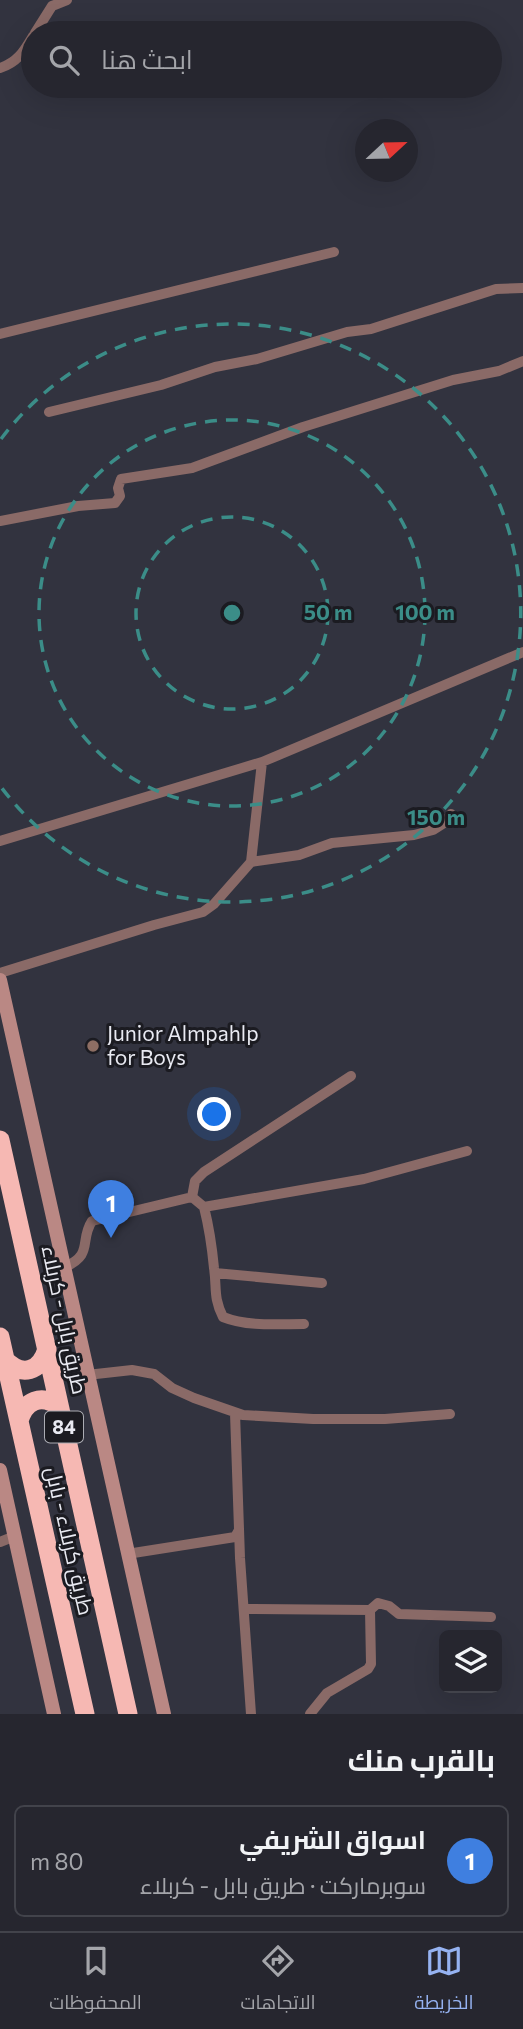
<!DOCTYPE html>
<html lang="ar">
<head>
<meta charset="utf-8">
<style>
	:root { --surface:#26262f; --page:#32323b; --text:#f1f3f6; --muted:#a4a5aa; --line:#42434b; --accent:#95b2f1 }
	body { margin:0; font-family:Commissioner,Cairo,sans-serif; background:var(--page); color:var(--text); direction:rtl }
	.controls { position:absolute; right:21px; bottom:21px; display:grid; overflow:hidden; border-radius:10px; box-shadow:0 7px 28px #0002 }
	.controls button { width:63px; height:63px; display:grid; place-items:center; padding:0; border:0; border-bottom:2px solid var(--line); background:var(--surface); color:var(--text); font:35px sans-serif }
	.compass { position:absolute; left:355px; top:119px; width:63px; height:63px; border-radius:50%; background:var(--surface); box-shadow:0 7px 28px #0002; rotate:68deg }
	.you { position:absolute; left:215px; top:1115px; width:24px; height:24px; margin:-18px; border:5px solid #fff; border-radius:50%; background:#1a73e8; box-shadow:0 0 0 10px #1a73e833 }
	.badge { display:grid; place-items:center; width:46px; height:46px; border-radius:50%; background:var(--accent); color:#fff; font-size:23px; font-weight:700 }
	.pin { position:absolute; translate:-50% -58px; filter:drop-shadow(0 2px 4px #0008) }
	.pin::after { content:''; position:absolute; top:37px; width:24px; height:21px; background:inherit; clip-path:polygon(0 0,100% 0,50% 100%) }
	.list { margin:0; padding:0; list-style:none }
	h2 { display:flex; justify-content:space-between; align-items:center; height:91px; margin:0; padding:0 28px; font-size:30px }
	h2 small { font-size:23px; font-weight:400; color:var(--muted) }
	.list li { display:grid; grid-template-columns:46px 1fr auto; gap:21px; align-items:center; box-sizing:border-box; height:112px; margin:0 14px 14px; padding:0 14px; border:2px solid var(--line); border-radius:10px }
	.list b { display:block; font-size:26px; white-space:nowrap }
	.list p { margin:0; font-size:23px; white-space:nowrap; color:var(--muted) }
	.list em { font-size:23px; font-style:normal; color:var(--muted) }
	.icon { flex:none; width:38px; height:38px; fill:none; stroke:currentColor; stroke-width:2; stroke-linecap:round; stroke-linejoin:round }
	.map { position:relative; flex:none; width:523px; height:1714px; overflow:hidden; direction:ltr }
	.search { position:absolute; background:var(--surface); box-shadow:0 7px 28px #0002; left:21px; right:21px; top:21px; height:77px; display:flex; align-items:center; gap:18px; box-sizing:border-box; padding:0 24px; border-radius:38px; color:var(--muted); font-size:26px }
	.sheet { height:217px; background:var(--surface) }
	nav { display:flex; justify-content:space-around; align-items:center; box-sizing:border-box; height:98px; border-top:2px solid var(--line); background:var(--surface); font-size:19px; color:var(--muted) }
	nav a { display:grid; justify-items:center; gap:4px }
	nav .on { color:var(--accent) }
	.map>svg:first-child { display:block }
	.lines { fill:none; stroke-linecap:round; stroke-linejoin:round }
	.street { stroke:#8a6a67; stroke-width:10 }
	.secondary { stroke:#ba8884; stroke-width:14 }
	.highway { stroke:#f6b8b3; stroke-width:19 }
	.ring { fill:none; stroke:#3b8d88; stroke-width:3.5; stroke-dasharray:12 9 }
	.education-dot { fill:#8d6e63; stroke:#1b1b21; stroke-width:2.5 }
	.labels { text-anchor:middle; stroke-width:6; stroke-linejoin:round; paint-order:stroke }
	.shield { fill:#1b1b21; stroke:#abacb3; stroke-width:2 }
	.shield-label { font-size:19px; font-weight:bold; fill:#e9eaf2 }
	.poi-label { font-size:21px; fill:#e9eaf2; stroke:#1b1b21; text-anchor:start }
	.street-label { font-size:21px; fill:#e9eaf2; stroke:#1b1b21 }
	.centre { fill:#3b8d88; stroke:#1b1b21; stroke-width:3.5 }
	.ring-label { font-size:21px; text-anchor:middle; font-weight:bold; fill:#3b8d88; stroke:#1b1b21; stroke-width:6; stroke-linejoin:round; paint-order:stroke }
</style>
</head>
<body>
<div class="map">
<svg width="523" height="1714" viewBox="0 0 523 1714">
	<rect width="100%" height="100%" fill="#32333f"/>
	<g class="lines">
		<path class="street" d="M35,33L52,6L67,0
			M0,68C18,62 24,51 33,36
			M0,334L334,252
			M49,412L161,385L215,367L257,359L347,332L371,329L496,289L523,288
			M0,521L78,506L115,503L120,496L118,488L121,479L192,468L303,427L453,380L499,371L523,361
			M0,841L262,762L523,652
			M251,862L299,855L332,843L414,835L433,830L444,823L451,814
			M0,973L154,925L203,912L214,904L251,862L262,762
			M192,1197L204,1207L364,1179L467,1151
			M192,1197L195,1181L204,1172L351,1076
			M204,1207C209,1227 212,1247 214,1268C217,1288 213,1297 223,1317C248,1327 278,1324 304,1324
			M65,1267C94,1254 79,1241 92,1221L192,1197
			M215,1273L322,1283
			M87,1375L132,1370L154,1374L172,1388L194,1398L243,1415L313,1419H385L450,1414
			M235,1413L240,1558L251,1714
			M0,1542L15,1536
			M127,1554L235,1537L239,1530
			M244,1609L370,1610L378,1603L389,1606L399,1614L491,1617
			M310,1714L327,1693L368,1669L371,1664L370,1610"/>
		<path class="secondary" d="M0,980L164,1714
			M0,1470L54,1714"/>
		<path class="highway" d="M0,1140L128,1714
			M0,1337L85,1714
			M5,1360C22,1377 40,1372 47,1349
			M19,1421C25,1400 41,1394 59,1406"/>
	</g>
	<g class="ring">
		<circle cx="232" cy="613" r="96"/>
		<circle cx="232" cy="613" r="193"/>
		<path d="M1 439A289 289 0 1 1 1 787"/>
	</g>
	<circle class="education-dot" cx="93" cy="1046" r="7"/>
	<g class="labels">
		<rect class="shield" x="45" y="1411.5" width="38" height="31" rx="5"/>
		<g class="shield-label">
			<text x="64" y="1434">84</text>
		</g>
		<g class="poi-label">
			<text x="107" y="1041">Junior Almpahlp<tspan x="107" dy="24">for Boys</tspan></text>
		</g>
		<g class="street-label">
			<text transform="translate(64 1320) rotate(78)" y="7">طريق بابل - كربلاء</text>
			<text transform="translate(69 1541) rotate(77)" y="7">طريق كربلاء - بابل</text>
		</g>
	</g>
	<circle cx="232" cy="613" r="10" class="centre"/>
	<g class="ring-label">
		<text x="328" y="620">50 m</text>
		<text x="425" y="620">100 m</text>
		<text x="436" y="825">150 m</text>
	</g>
</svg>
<div class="controls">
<button><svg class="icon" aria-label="layers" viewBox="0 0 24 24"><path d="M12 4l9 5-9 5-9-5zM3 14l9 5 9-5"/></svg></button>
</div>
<svg class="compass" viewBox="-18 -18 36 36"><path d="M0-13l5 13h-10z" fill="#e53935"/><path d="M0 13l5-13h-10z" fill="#a4a5aa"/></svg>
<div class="you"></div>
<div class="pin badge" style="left:111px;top:1238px;background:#3f7fe0">1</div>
<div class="search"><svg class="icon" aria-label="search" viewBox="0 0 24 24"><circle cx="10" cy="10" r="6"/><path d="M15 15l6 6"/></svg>ابحث هنا</div>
</div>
<section class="sheet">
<h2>بالقرب منك<small></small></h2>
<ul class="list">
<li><span class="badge" style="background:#3f7fe0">1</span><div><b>اسواق الشريفي</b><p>سوبرماركت · طريق بابل - كربلاء</p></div><em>80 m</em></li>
</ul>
</section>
<nav>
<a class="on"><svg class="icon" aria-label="map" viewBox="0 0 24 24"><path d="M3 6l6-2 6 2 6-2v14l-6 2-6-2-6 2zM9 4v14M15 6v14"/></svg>الخريطة</a>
<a><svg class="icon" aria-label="directions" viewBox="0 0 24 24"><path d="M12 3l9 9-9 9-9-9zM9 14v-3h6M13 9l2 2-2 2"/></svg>الاتجاهات</a>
<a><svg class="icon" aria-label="saved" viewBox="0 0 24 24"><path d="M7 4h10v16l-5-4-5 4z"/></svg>المحفوظات</a>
</nav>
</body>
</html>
